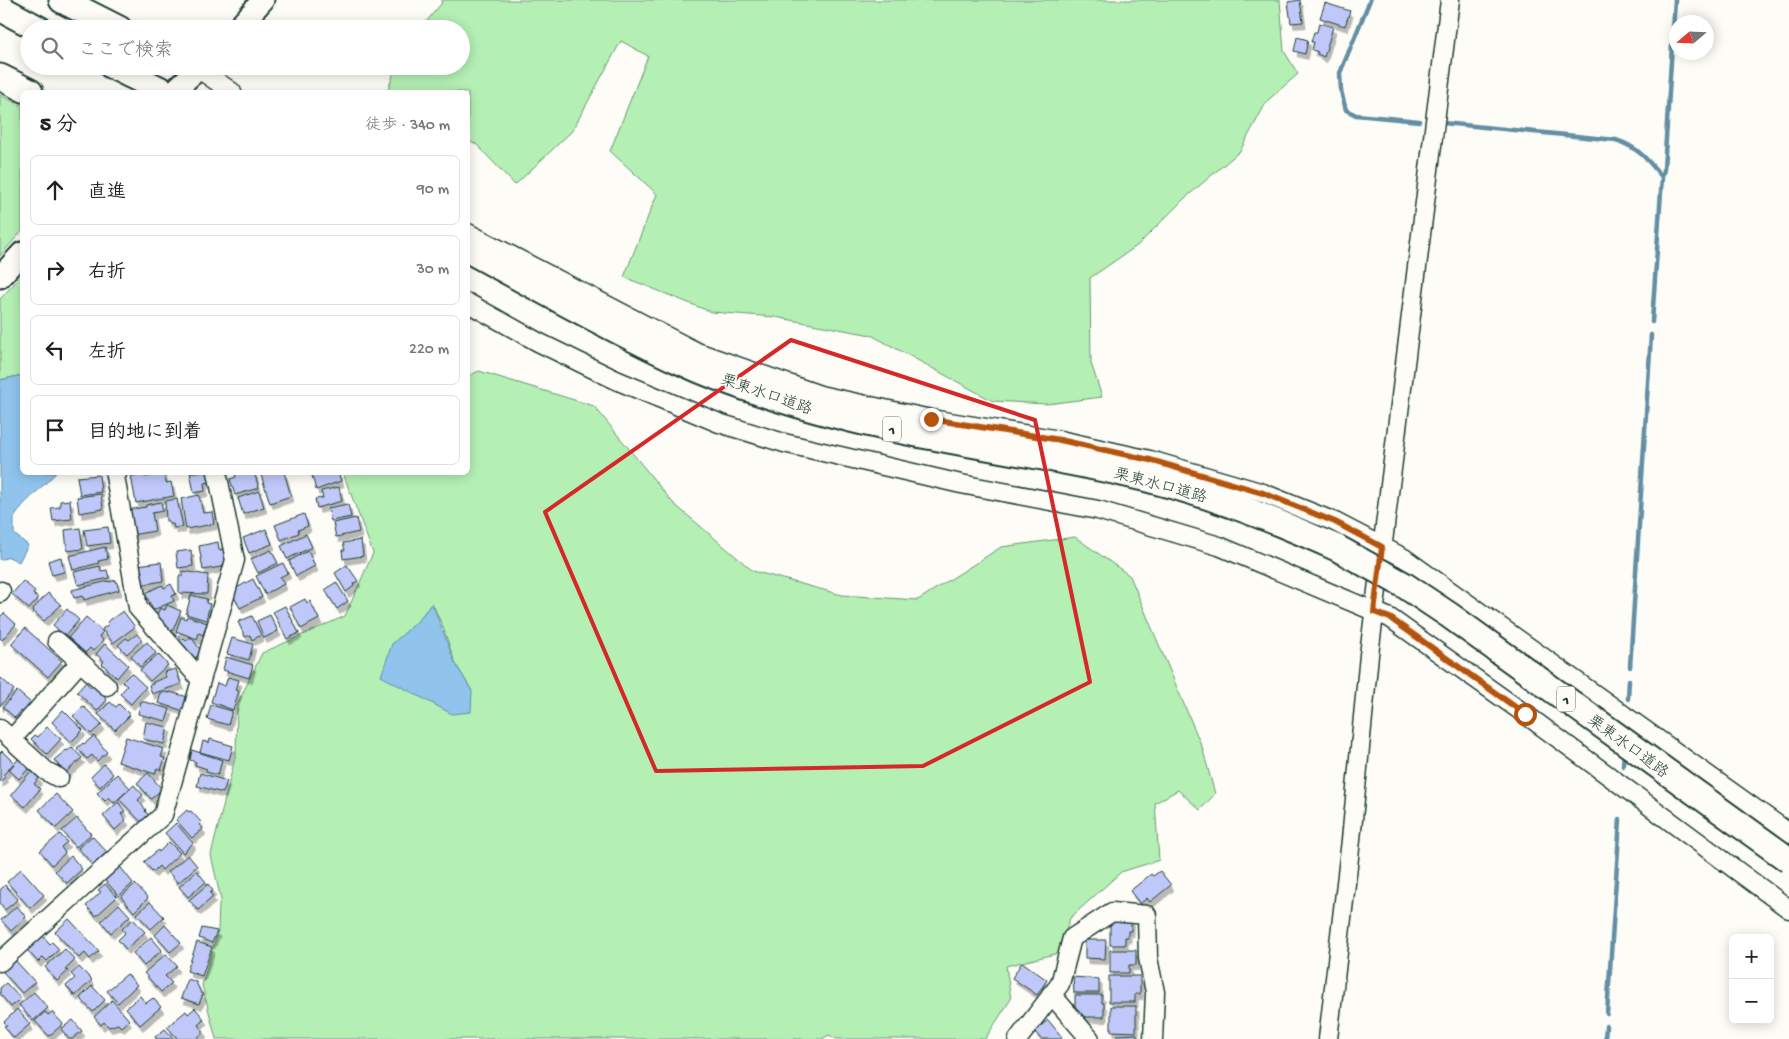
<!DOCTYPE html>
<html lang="ja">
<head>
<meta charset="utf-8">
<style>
	:root { --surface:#fff; --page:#f6f6f6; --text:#222; --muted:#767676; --line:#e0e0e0 }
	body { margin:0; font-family:"Gochi Hand","Klee One",sans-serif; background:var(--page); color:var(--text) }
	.controls { position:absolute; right:15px; bottom:15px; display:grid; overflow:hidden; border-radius:8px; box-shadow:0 2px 12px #0003 }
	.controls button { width:45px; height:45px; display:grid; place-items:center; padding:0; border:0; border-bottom:1px solid var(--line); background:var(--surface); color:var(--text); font:25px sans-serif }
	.compass { position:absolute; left:1669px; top:15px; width:45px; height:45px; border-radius:50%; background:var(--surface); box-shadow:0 2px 12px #0003; rotate:251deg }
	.stop { position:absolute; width:15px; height:15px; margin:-11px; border:4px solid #b45309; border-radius:50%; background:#fff }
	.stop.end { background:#b45309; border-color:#fff; box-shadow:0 1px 5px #0008 }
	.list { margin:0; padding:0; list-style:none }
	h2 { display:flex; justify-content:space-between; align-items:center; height:65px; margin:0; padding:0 20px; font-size:21px }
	h2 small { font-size:16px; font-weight:400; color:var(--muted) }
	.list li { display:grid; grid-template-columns:32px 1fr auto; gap:15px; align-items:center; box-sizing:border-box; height:70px; margin:0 10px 10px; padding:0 10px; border:1px solid var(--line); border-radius:8px }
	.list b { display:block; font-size:19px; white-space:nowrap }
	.list em { font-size:16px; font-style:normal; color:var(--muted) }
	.icon { flex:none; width:28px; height:28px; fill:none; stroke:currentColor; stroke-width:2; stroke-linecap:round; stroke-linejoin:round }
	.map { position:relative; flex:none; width:1789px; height:1039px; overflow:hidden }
	.search { position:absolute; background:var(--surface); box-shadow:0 2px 12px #0003; left:20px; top:20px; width:450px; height:55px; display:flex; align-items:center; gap:12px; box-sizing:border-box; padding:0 18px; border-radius:28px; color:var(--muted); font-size:19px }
	.panel { position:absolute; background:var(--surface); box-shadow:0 2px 12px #0003; left:20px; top:90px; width:450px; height:385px; border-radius:8px }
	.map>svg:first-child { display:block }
	.green { fill:#b4efb4; stroke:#6a9674; fill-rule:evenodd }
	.water { fill:#90c4ed; stroke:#638ea3 }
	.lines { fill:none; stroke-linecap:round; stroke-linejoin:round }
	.stream { stroke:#638ea3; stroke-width:4.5 }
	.building { fill:#bfc8f9; stroke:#1f3d34; filter:url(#shadow) }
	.minor-casing { stroke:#1f3d34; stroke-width:21 }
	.major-casing { stroke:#1f3d34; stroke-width:25 }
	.highway-casing { stroke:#1f3d34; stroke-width:29 }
	.minor { stroke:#fdfcf7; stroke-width:18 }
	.major { stroke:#fdfcf7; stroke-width:21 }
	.highway { stroke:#fdfcf7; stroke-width:25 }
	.highway-bridge-casing { stroke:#1f3d34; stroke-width:29; stroke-linecap:butt }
	.highway-bridge { stroke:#fdfcf7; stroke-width:25 }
	.route { stroke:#b45309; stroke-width:6 }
	.marked { fill:none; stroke:#d62828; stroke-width:4; stroke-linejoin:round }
	.labels { text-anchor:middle; stroke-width:4; stroke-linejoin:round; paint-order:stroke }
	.shield { fill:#fdfcf7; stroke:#62766e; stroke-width:1 }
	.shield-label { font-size:15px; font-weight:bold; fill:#1f3d34 }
	.street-label { font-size:16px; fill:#1f3d34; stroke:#fdfcf7 }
</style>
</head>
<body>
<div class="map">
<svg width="1789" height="1039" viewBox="0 0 1789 1039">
	<defs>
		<filter id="shadow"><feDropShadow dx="3" dy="5.5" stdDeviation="0" flood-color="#0004"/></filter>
	</defs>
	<rect width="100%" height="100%" fill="#fdfcf7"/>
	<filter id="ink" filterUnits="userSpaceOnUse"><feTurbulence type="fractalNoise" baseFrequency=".02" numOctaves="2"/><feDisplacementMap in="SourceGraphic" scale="10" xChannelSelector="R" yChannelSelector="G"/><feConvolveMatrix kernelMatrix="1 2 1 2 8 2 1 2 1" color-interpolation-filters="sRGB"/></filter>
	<g filter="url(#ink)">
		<path class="green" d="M442,0H1280L1284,51L1298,74L1267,101L1240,151L1184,199L1138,245L1090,278L1091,363L1102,397L1047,404L993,401L871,335L775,317L711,312L624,277L657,194L610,151L648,56L621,41L572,131L515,185L476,144L468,141V92H390L388,90L396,66H461V29H420L441,4Z
			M0,95L22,106V231L0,256Z
			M22,275V375L0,380V299Z
			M479,371L594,406L673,503L753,571L842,595L918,600L1001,547L1075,537L1130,576L1202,747L1215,794L1200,810L1178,790L1155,803L1159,860L1121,872L1070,918L1059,953L1006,966L1011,999L985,1039H836L829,1035L822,1039H216L202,985L218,931L219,904L221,900L211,855L236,754L237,705L262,653L345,616L373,553L343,473L468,472V376ZM432,603L443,627L455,663L472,691L392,644L416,623Z"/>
		<path class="water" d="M22,375V472L56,473L23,505L14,518V534L28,545L19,562L9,557L0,560V380Z
			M432,603L455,663L472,691L471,712L452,714L381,676L392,644L416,623Z"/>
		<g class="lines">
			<path class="stream" d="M1370,0L1340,73L1341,91L1346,110L1356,115L1419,121
				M1443,123L1616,140C1639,148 1647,159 1662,177L1652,322
				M1662,177L1664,169L1675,0
				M1630,667L1651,335
				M1628,699L1629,680
				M1623,766L1624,752
				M1607,1014L1620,819
				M1605,1039L1606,1026"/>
		</g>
		<path class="building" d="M1300,0L1303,22L1291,23L1288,2Z
			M1325,3L1350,11L1345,26L1320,18Z
			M1319,23L1333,27L1324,57L1317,54L1318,52L1312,50L1314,42H1311L1314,32H1317Z
			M1297,37L1308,40L1305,54L1294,51Z
			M190,472H209L211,482L204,483L205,491L194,493Z
			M240,472H254L259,488L235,495L230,479L236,477L235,474Z
			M260,472H284L291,496L270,503Z
			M311,472H338L341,481L316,490Z
			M164,473L166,483L171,482L174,496L136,503L131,476L145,474V477Z
			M99,475L101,492L80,495L77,477Z
			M339,487L342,501L317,508L315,499L323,498L321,491Z
			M259,491L264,507L243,514L238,498Z
			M101,494L103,509L79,513L77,497Z
			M199,495L203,513L212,512L214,524L186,529L181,499Z
			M177,499L183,527L174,528L173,524H169V521H166L165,501Z
			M70,500L72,519L53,521L51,508L60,507V501Z
			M161,502L163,511L152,513L155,531L131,535L127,510L146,507V505Z
			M348,504L351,517L331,521L328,508Z
			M304,514L308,526L298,530L299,533L281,540L275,525Z
			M356,518L359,532L336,537L333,523Z
			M108,527L110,543L87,546L84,530Z
			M80,528L83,549L67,551L65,530Z
			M266,529L272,544L249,553L243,538Z
			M306,534L312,547L287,559L281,546Z
			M361,540L363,556L343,559L342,550H345L343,543Z
			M218,542L219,550L224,549L227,566L203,570L199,546Z
			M105,547L108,559L98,561L99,563L73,570L69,556Z
			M191,550L193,566L178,568L176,552Z
			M271,550L278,563L258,573L251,559Z
			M308,551L315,566L296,576L289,561Z
			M61,557L64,572L52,575L48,561Z
			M161,562L163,581L140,585L137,565Z
			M283,563L288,573L280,577L284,584L265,594L256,576Z
			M347,565L358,581L353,584L354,586L346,592L335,573Z
			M100,566L101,571L107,570L109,578L78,585L74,572Z
			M183,571L208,575L207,594L179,593V576H183Z
			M253,579L262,597L240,608L231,591Z
			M116,580L119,590L84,600L83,596L74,598L72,590L108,581L109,582Z
			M23,581L35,591L33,594L38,599L29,609L12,594Z
			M336,582L348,601L337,609L325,590Z
			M171,584L176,594L172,596L174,601L153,610L145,593L162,585L164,588Z
			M48,593L61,605L44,621L32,610Z
			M191,595L207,599L206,603L210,604L206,620L186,614Z
			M305,599L307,603L310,601L319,619L301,629L290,607Z
			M167,605L181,611L172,632L162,628L155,619L160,608L165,610Z
			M285,606L299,633L287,639L273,612Z
			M67,609L79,620L65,636L53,625Z
			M123,611L135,627L113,643L102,629L109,624L107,622Z
			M4,613L16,624L2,640L0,638V617Z
			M270,615L278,631L264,638L257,621Z
			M187,616L207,623L203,635L199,633L197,639L176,631L181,617L186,619Z
			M252,616L261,635L252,640L250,635L245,637L238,622Z
			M86,617L103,632L99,636L103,640L93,651L90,648L85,653L68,638Z
			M25,628L62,661L48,677L11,644Z
			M137,634L142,640L127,654L118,645L126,638L129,640Z
			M178,635L182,640L184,638L186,641L191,637L202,652L191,661L173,639Z
			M232,638L253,644L249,660L227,654Z
			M147,642L156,653L140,667L131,656Z
			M105,644L128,665L117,678L102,664L104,661L96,654Z
			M158,654L168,665L150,681L140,670Z
			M226,657L253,665L249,678L223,670Z
			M176,669L181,684L152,694L149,685L153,684V682L166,677L164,672Z
			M131,673L146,687L131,704L120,694L127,686L122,682Z
			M228,677L239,680L236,690L239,691L233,710L211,702L217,683L225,686Z
			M1,678L14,690L0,706V679Z
			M86,682L91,688L93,686L107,700L97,711L77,692Z
			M17,691L31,703L23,713L21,711L15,718L3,707Z
			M165,692L170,693V692L188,697L184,711L158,703L161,693Z
			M141,701L170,709L166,721L138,714Z
			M110,702L116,707L119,704L130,715L115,730L98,714Z
			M211,705L232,711L228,725L207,719Z
			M83,706L102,724L91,734L73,716Z
			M63,710L83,730L71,742L52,722Z
			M146,722L168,727L164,744L143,739Z
			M47,727L61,739L47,754L31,739L35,735L38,737Z
			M94,736L107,752L97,761L92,755L87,759L77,748L83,743L84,744Z
			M126,737L164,749L161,757L165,758L161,770L157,768L155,774L118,762Z
			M210,739L233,746L229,760L200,752L203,741L209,743Z
			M72,747L82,758L65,773L54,760L66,750L67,751Z
			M192,750L222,760L218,775L206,772L207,769L195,765L196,762L190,760Z
			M2,751L14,763L3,775L5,777L0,782V753Z
			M20,757L31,766L19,779L9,770Z
			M104,764L113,774L100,787L91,777Z
			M31,771L39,778L34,784L40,789L25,807L11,795Z
			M148,773L162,789L151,799L137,783Z
			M200,773L227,781L223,793L197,786Z
			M117,774L130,788L114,803L109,797L105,801L97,793Z
			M134,785L143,795L138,800L146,810L145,811L150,817L143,824L119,799Z
			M56,794L73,812L56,828L39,810Z
			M118,802L125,811L121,814L126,820L115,830L103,816Z
			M187,810L189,812L191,811L201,822L199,824L203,829L192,838L176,820Z
			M77,818L91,834L76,847L62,831Z
			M176,823L193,843L183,853L165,833Z
			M60,834L67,842L61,847L65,853L52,865L40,851Z
			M92,836L107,852L93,865L78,848Z
			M169,842L180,853L162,870L159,866L153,872L144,862L158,850L159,852Z
			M188,855L197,866L178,883L168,872Z
			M71,856L82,869L67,883L55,871Z
			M118,864L133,883L119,896L103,878Z
			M21,869L44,895L30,908L7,882Z
			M197,871L206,882L188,897L179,887Z
			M1160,871L1171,885L1150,902L1147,898L1140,904L1130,891L1151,874L1153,876Z
			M105,884L117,897L96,916L86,906L101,892L98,890Z
			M135,884L148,898L134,912L121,897Z
			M208,884L213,891L210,893L213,897L198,910L189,900Z
			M5,885L18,899L5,910L0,903V890Z
			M150,902L164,917L151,929L137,914Z
			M119,904L130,916L111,933L101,921Z
			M17,906L26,917L11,931L1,920Z
			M69,919L99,951L90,959L85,953L79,958L55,932Z
			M133,919L145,932L126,949L118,940L125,933L122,929Z
			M1131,919V931H1128V937H1125V945H1110V921Z
			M165,925L181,943L170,952L155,935Z
			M202,928L217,931L212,943L199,938Z
			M43,936L50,944L52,942L59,949L47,961L43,957L38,962L27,950Z
			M151,937L162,950L144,966L133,953Z
			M1085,940H1106L1105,959L1085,958Z
			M197,942L212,947L202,976L187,971Z
			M65,949L75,960L65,970L68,971L57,981L45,967Z
			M1110,950H1136V965H1129V973H1110Z
			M166,954L177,966L165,976L172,983L161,992L144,973Z
			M15,960L35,982L22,993L3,972Z
			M1022,962L1047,980L1037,995L1012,978Z
			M79,967L92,980L75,996L66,986L75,978L71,974Z
			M127,974L137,985L118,1003L107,991Z
			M1109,976H1140V994H1135V1002H1109Z
			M1073,977L1099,979V993H1074Z
			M188,979L196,982L201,993L203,994L199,1004L181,998Z
			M6,983L20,998L11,1007L0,994V988Z
			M92,986L105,1000L93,1012L80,998Z
			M34,992L48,1008L33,1021L19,1005Z
			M1075,995H1102V1003H1104V1017H1085L1075,1010Z
			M140,996L146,1003L153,998L161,1007L140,1025L126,1008Z
			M112,1000L129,1020L121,1027L118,1024L109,1027L104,1022L101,1025L94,1017Z
			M1111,1006H1136V1032L1111,1031Z
			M195,1008L204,1019L198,1025L204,1032L198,1037L199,1039H178L167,1027L186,1011L188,1014Z
			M17,1009L30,1024L14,1038L4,1026L7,1025L4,1022Z
			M45,1012L48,1015L52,1012L63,1024L49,1036L35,1021Z
			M73,1020L82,1031L72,1039H69L61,1029Z
			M1048,1020L1062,1037L1060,1039H1041L1034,1031Z
			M165,1029L174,1039H156L155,1037Z
			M1137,1034V1039H1117V1035Z"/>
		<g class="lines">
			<defs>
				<path id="minor" d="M199,69L232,92
					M468,233L697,352L820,395L931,419L1060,440L1150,460L1263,493L1335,522L1404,558L1789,833
					M468,303L538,342L616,380L719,423L784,443L961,484L1098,510L1219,546L1390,618L1525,714L1789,909
					M118,472L115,476L138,608L201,680
					M0,593L1,591
					M57,641L107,686
					M0,729L46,771L59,778
					M12,739L80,662
					M0,962L163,815L235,560L217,472
					M1051,994L1090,1039
					M1018,1039L1060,984L1072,938L1112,912L1147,915L1148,958L1155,992L1153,1039
					M1328,1039L1351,840L1369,655L1450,0"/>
				<path id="major" d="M237,29L263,0
					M173,92L201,66
					M0,277L22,253"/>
				<path id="highway" d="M62,0L119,29
					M0,8L39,29
					M112,66L165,92
					M193,66L199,69
					M0,77L30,92
					M468,250C537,287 606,327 677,360C726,383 779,400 831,414C927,440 1025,451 1122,473C1197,489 1268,517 1337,548"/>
			</defs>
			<use href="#minor" class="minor-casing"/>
			<use href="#major" class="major-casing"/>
			<use href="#highway" class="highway-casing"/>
			<use href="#minor" class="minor"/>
			<use href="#major" class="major"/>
			<use href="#highway" class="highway"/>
			<defs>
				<path id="highway-bridge" d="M1337,548L1404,585L1449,615L1789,860"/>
			</defs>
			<use href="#highway-bridge" class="highway-bridge-casing"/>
			<use href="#highway-bridge" class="highway-bridge"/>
		</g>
	</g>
	<g class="lines" filter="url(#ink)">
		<path class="route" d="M931,419L1060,440L1150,460L1263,493L1335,522L1382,547L1374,612L1390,618L1525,714"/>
	</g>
	<path class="marked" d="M791,340L1035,420L1090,682L923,766L656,771L545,512Z"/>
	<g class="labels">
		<g class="shield">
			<rect x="883" y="416.5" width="18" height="25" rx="4"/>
			<rect x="1557" y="686.5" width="18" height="25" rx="4"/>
		</g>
		<g class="shield-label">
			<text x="892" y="434">1</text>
			<text x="1566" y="704">1</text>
		</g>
		<g class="street-label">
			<text transform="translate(767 393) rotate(19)" y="6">栗東水口道路</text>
			<text transform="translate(1161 484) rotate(15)" y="6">栗東水口道路</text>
			<text transform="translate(1629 745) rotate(36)" y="6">栗東水口道路</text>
		</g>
	</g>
</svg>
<div class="controls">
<button>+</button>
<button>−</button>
</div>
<svg class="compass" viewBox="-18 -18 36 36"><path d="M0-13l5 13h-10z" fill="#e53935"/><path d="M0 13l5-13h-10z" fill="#767676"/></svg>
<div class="stop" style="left:1525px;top:714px"></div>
<div class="stop end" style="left:931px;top:419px"></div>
<div class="search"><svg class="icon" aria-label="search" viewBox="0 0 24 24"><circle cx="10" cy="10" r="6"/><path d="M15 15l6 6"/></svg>ここで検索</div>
<section class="panel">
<h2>5 分<small>徒歩 · 340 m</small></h2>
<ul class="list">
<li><svg class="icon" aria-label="ahead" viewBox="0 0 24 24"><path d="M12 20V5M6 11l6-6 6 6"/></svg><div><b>直進</b></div><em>90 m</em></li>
<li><svg class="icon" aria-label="right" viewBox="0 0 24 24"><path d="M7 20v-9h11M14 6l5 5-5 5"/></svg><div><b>右折</b></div><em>30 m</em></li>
<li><svg class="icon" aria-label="left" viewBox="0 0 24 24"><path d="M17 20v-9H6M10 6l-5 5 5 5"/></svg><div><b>左折</b></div><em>220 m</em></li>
<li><svg class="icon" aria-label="arrive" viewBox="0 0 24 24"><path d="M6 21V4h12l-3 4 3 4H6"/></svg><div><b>目的地に到着</b></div></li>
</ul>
</section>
</div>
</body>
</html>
